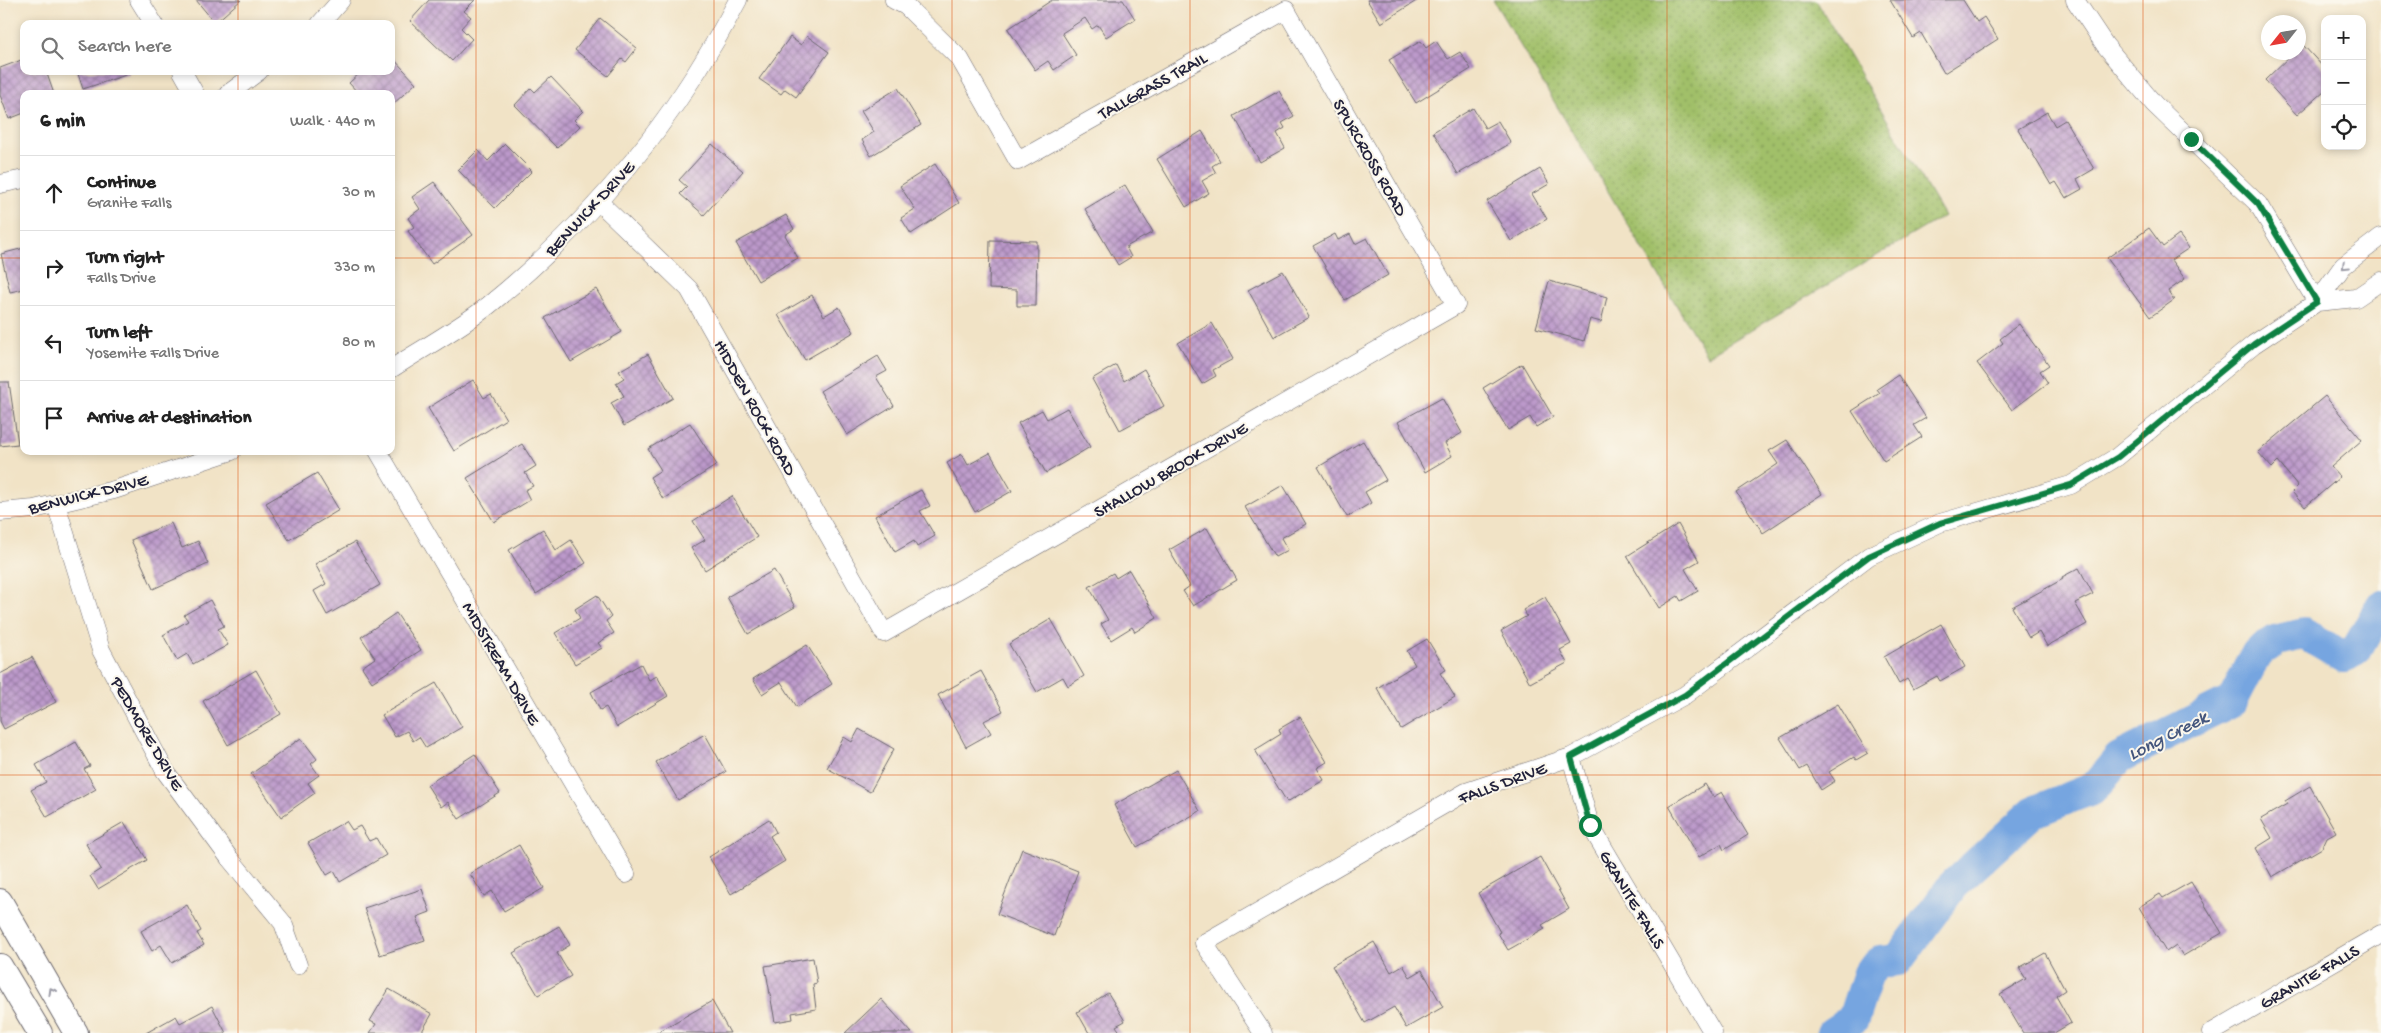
<!DOCTYPE html>
<html lang="en">
<head>
<meta charset="utf-8">
<style>
	:root { --surface:#fff; --page:#f2f2f2; --text:#222; --muted:#767676; --line:#e0e0e0 }
	body { margin:0; font-family:"Gochi Hand",sans-serif; background:var(--page); color:var(--text) }
	.controls { position:absolute; right:15px; top:15px; display:grid; overflow:hidden; border-radius:10px; box-shadow:0 2px 8px #0003 }
	.controls button { width:45px; height:45px; display:grid; place-items:center; padding:0; border:0; border-bottom:1px solid var(--line); background:var(--surface); color:var(--text); font:25px sans-serif }
	.compass { position:absolute; left:2261px; top:15px; width:45px; height:45px; border-radius:50%; background:var(--surface); box-shadow:0 2px 8px #0003; rotate:239deg }
	.stop { position:absolute; width:15px; height:15px; margin:-11px; border:4px solid #0b8043; border-radius:50%; background:#fff }
	.stop.end { background:#0b8043; border-color:#fff; box-shadow:0 1px 5px #0008 }
	.list { margin:0; padding:0; list-style:none }
	h2 { display:flex; justify-content:space-between; align-items:center; height:65px; margin:0; padding:0 20px; font-size:21px }
	h2 small { font-size:16px; font-weight:400; color:var(--muted) }
	.list li { display:grid; grid-template-columns:32px 1fr auto; gap:15px; align-items:center; box-sizing:border-box; height:75px; padding:0 20px; border-top:1px solid var(--line) }
	.list b { display:block; font-size:19px; white-space:nowrap }
	.list p { margin:0; font-size:16px; white-space:nowrap; color:var(--muted) }
	.list em { font-size:16px; font-style:normal; color:var(--muted) }
	.icon { flex:none; width:28px; height:28px; fill:none; stroke:currentColor; stroke-width:2; stroke-linecap:round; stroke-linejoin:round }
	.map { position:relative; flex:none; width:2381px; height:1033px; overflow:hidden }
	.search { position:absolute; background:var(--surface); box-shadow:0 2px 8px #0003; left:20px; top:20px; width:375px; height:55px; display:flex; align-items:center; gap:12px; box-sizing:border-box; padding:0 18px; border-radius:10px; color:var(--muted); font-size:19px }
	.panel { position:absolute; background:var(--surface); box-shadow:0 2px 8px #0003; left:20px; top:90px; width:375px; height:365px; border-radius:10px }
	.map>svg:first-child { display:block }
	.grass { fill:url(#grass-dots); stroke:#627152 }
	.lines { fill:none; stroke-linecap:round; stroke-linejoin:round }
	.river { stroke:#76a5e0; stroke-width:32 }
	.building { fill:url(#building-cross-hatch) }
	.street-casing { stroke:#6a666c; stroke-width:19 }
	.secondary-casing { stroke:#6a666c; stroke-width:26 }
	.street { stroke:#fff; stroke-width:18 }
	.secondary { stroke:#fff; stroke-width:24 }
	.oneway { stroke:#9c9ca7 }
	.route { stroke:#0b8043; stroke-width:6 }
	.grid { fill:none; stroke:#de560e; stroke-width:1; stroke-opacity:0.55 }
	.labels { text-anchor:middle; stroke-width:4; stroke-linejoin:round; paint-order:stroke }
	.street-label { font-size:18px; fill:#22223b; stroke:#fbf7ec }
	.water-label { font-size:19px; font-style:italic; fill:#44567d; stroke:#fbf7ec }
</style>
</head>
<body>
<div class="map">
<svg width="2381" height="1033" viewBox="0 0 2381 1033">
	<defs>
		<pattern id="grass-dots" width="8" height="8" patternUnits="userSpaceOnUse" patternTransform="scale(1.25)"><rect width="8" height="8" fill="#a1c069"/><path d="M2 2h.1M6 6h.1" fill="none" stroke="#839c58" stroke-width="1.8" stroke-linecap="round"/></pattern>
		<pattern id="building-cross-hatch" width="8" height="8" patternUnits="userSpaceOnUse" patternTransform="scale(1.25)"><rect width="8" height="8" fill="#bc99ca"/><path d="M0 0l8 8M0 8l8-8" fill="none" stroke="#987ca5"/></pattern>
	</defs>
	<rect width="100%" height="100%" fill="#fbf7ec"/>
	<filter id="ink" filterUnits="userSpaceOnUse"><feTurbulence type="fractalNoise" baseFrequency=".02" numOctaves="2"/><feDisplacementMap in="SourceGraphic" scale="10" xChannelSelector="R" yChannelSelector="G"/><feConvolveMatrix kernelMatrix="1 2 1 2 8 2 1 2 1" color-interpolation-filters="sRGB"/></filter>
	<filter id="wash" filterUnits="userSpaceOnUse"><feTurbulence type="fractalNoise" baseFrequency=".0096" numOctaves="4" result="noise"/><feDisplacementMap in="SourceGraphic" scale="20" xChannelSelector="R" yChannelSelector="G"/><feGaussianBlur stdDeviation="1.12" result="paint"/><feColorMatrix in="noise" values="0 0 0 0 0 0 0 0 0 0 0 0 0 0 0 0 0 1.4 0 .05"/><feComposite in="paint" operator="in"/></filter>
	<g filter="url(#wash)">
		<rect width="100%" height="100%" fill="#f1e3c6"/>
		<path class="grass" d="M1493,0H1816L1944,216L1707,356Z"/>
		<g class="lines">
			<path class="river" d="M1832,1033L1853,1019L1868,973L1880,962L1898,960L1953,885L2033,812L2094,788L2119,758L2232,701L2257,653L2277,640L2304,634L2344,657L2357,649L2381,606"/>
		</g>
		<g id="blocks">
			<path class="building" d="M196,0H241L215,23Z
				M429,0H475L464,11L471,17L461,28L472,39L452,61L410,21Z
				M1052,0H1123L1135,19L1106,37L1098,25L1092,29L1085,18L1062,33L1076,55L1054,70L1048,61L1035,70L1008,29Z
				M1367,0H1418L1381,23Z
				M1890,0H1963L1977,22L1984,17L1998,39L1944,73L1921,33L1913,38Z
				M600,18L637,48L626,62L622,59L608,76L575,50Z
				M807,36L829,52L796,97L785,89L781,94L759,79L790,37L801,45Z
				M1421,41L1426,48L1436,41L1448,59L1460,52L1471,69L1416,103L1389,60Z
				M2303,45L2325,69V90L2297,115L2265,80L2294,52H2298V49Z
				M391,56L416,83L391,106V94H359L349,83L362,71H391Z
				M24,59V71H46L54,94H24V113L9,119L0,95V68Z
				M77,71H128L129,74L83,89Z
				M551,77L583,111L574,120L580,126L557,148L515,105L531,88L535,92Z
				M898,88L921,125L871,156L862,140L874,132L861,111Z
				M1279,91L1294,116L1282,123L1285,128L1277,133L1285,148L1260,162L1234,116Z
				M1473,108L1485,128L1498,121L1511,143L1458,174L1433,132Z
				M2047,112L2055,126L2065,120L2094,169L2077,179L2082,189L2066,198L2056,182L2051,185L2018,129Z
				M1202,131L1220,161L1212,166L1216,173L1202,181L1209,193L1186,207L1157,159Z
				M505,144L532,171L495,208L458,170L478,150L488,161Z
				M712,144L743,171L704,215L680,194L687,187L679,180Z
				M935,164L959,203L911,234L901,218L915,209L900,186Z
				M1540,169L1549,184L1532,194L1547,219L1511,241L1487,201Z
				M434,182L473,235L432,264L408,231L414,227L408,218L420,209L412,197Z
				M1125,185L1153,232L1126,247L1131,257L1118,265L1085,209Z
				M786,215L794,229L785,235L798,258L758,281L736,243Z
				M2149,228L2163,247L2179,235L2189,248L2171,260L2185,279L2168,291L2174,300L2150,317L2107,258Z
				M1335,234L1338,240L1350,234L1355,244L1367,238L1388,275L1345,300L1313,246Z
				M990,240L1037,241L1036,306H1017V290L989,289Z
				M24,248V289L10,292L1,254Z
				M1283,271L1309,317L1274,337L1248,290Z
				M1549,281L1607,297L1601,322L1590,319L1584,341L1536,328Z
				M596,289L622,332L571,362L545,318Z
				M812,295L824,316L839,307L854,332L805,360L778,315Z
				M1212,323L1233,359L1213,370L1216,376L1202,384L1178,343Z
				M2019,324L2049,365L2040,371L2048,383L2012,410L1977,363L2003,343L2000,339Z
				M648,354L673,398L624,426L611,403L624,396L616,383L624,378L619,371Z
				M878,356L887,371L876,377L894,406L847,435L820,391Z
				M1522,364L1553,417L1536,427L1530,417L1508,430L1483,388Z
				M1116,365L1124,381L1144,369L1164,406L1120,430L1092,379Z
				M1898,375L1926,418L1914,425L1922,437L1884,461L1852,411L1880,393L1877,389Z
				M473,380L484,398L491,394L506,419L454,451L428,408Z
				M0,382H9L18,444L0,446Z
				M2325,396L2362,440L2331,467L2340,477L2305,507L2292,492L2298,486L2278,462L2272,468L2258,452Z
				M1442,398L1462,433L1445,443L1452,456L1425,472L1398,422Z
				M1067,408L1090,447L1046,473L1018,423L1042,410L1047,419Z
				M690,423L717,465L663,499L650,477L661,470L648,449Z
				M1787,440L1822,494L1763,533L1736,492L1778,464L1769,451Z
				M1363,441L1386,480L1365,492L1371,503L1347,517L1318,467Z
				M522,444L536,466L525,473L533,486L525,490L530,500L494,522L467,478Z
				M990,453L1012,491L975,512L947,463L962,454L968,465Z
				M317,473L339,510L289,540L266,503Z
				M1283,485L1306,524L1281,538L1288,550L1275,557L1245,507Z
				M921,490L930,506L920,511L935,536L917,547L914,541L895,552L875,516Z
				M732,496L757,537L705,570L691,548L705,540L693,521Z
				M171,523L182,548L198,541L208,564L153,589L131,540Z
				M1678,524L1699,561L1685,569L1698,591L1681,601L1678,596L1659,608L1627,556Z
				M1207,528L1237,580L1193,606L1183,591L1190,586L1169,550Z
				M543,529L556,550L571,540L586,563L536,594L509,550Z
				M355,542L380,585L327,615L314,591L326,584L315,564Z
				M2079,568L2093,594L2075,603L2087,624L2047,646L2039,632L2029,638L2012,607L2063,579L2062,577Z
				M774,570L795,607L748,634L727,597Z
				M1129,570L1157,618L1135,632L1132,627L1111,640L1101,624L1108,620L1089,587L1113,573L1116,578Z
				M597,595L611,617L606,621L614,633L598,643L602,648L575,664L555,633L580,618L575,609Z
				M1545,597L1571,644L1560,650L1567,663L1530,683L1501,631L1527,616L1523,610Z
				M210,600L224,626L218,629L228,645L193,664L187,654L177,660L163,635L188,621L184,615Z
				M396,613L421,650L372,682L362,667L375,658L361,637Z
				M1051,619L1084,676L1068,686L1063,677L1037,692L1009,644Z
				M1941,624L1965,667L1940,681L1937,676L1913,689L1907,679L1899,684L1884,657Z
				M1427,639L1446,670L1440,673L1455,697L1401,729L1377,688L1415,665L1407,651Z
				M807,645L832,684L797,707L781,682L762,694L753,679Z
				M32,657L56,702L4,729L0,721V674Z
				M641,664L649,680L657,676L668,696L617,727L606,707L600,710L591,692Z
				M256,670L281,714L228,745L203,701Z
				M981,671L1003,711L984,721L991,733L966,747L938,695Z
				M436,683L462,727L426,748L419,737L413,741L407,731L395,737L382,715Z
				M1838,704L1868,753L1856,760L1854,757L1829,772L1835,781L1821,790L1807,766L1800,770L1780,738Z
				M1300,717L1327,762L1317,768L1324,780L1287,802L1255,750L1281,734L1279,729Z
				M859,729L894,749L870,792L827,768L844,737L852,742Z
				M705,734L726,772L678,800L656,762Z
				M301,738L317,759L311,764L319,775L308,783L315,793L281,817L251,774Z
				M76,742L90,766L84,769L96,789L47,817L31,790L46,782L36,765Z
				M475,754L500,793L459,819L448,802L441,807L427,785Z
				M1176,770L1200,811L1137,847L1114,805Z
				M1705,784L1713,797L1722,792L1748,835L1724,850L1721,844L1699,857L1669,806Z
				M2310,786L2336,832L2327,837L2322,848L2272,877L2256,848L2272,838L2261,819L2287,804L2285,801Z
				M769,819L776,832L770,836L785,861L731,894L709,857Z
				M346,821L352,830L360,826L369,841L376,838L386,855L340,882L334,871L327,875L308,843Z
				M124,822L147,860L98,889L90,876L101,869L86,844Z
				M519,845L544,888L504,911L492,891L484,896L470,874Z
				M1022,849L1078,871L1054,936L997,914Z
				M1540,857L1569,909L1542,925L1545,929L1508,950L1498,933L1500,932L1478,893Z
				M2191,882L2222,933L2183,956L2176,945L2166,952L2139,907L2160,894L2163,898Z
				M422,889L430,912L417,917L425,940L380,955L364,908Z
				M187,905L201,931L197,933L204,945L172,963L161,945L152,951L141,931Z
				M559,926L570,945L557,953L571,976L538,995L513,953Z
				M1374,942L1391,972L1403,965L1410,977L1422,970L1443,1007L1406,1028L1394,1007L1365,1023L1332,966Z
				M2045,953L2065,990L2056,996L2071,1023L2054,1033H2023L2000,994L2026,979L2019,968Z
				M813,958L817,983L813,984L816,1009L792,1013L793,1019L775,1022L765,966Z
				M389,989L432,1014L421,1033H370L376,1024L370,1021Z
				M1108,993L1125,1021L1116,1026L1121,1033H1089L1077,1012Z
				M881,999L912,1033H845Z
				M712,1001L730,1033H656Z
				M212,1006L226,1033H146L176,1016L180,1023Z"/>
		</g>
	</g>
	<g filter="url(#ink)">
		<use href="#blocks" fill-opacity="0" stroke="#6a666c" stroke-width="1"/>
		<g class="lines">
			<defs>
				<path id="street" d="M139,0L154,24
					M2075,0L2105,45L2154,104L2258,204L2317,302
					M320,24L341,0
					M182,71L195,94
					M228,94L259,71
					M0,184L24,179
					M599,202L689,289L884,633L1456,305L1286,10L1018,161L960,59L906,6L894,0
					M2317,302L2356,298L2381,281
					M391,369C423,348 459,329 489,305C592,221 677,118 738,0
					M378,451L626,874
					M56,504L101,650L165,771L230,859L283,923L298,965
					M0,512L34,509L114,490L232,451
					M1571,757L1590,825L1713,1033
					M1263,1033L1204,943L1466,792L1571,757L1685,695L1869,556L1940,523L2071,485L2117,457L2254,344L2317,302L2343,266L2381,237
					M2211,1033L2381,934"/>
				<path id="secondary" d="M0,901L76,1033
					M0,966L40,1033"/>
			</defs>
			<use href="#street" class="street-casing"/>
			<use href="#secondary" class="secondary-casing"/>
			<use href="#street" class="street"/>
			<use href="#secondary" class="secondary"/>
		</g>
		<defs><path id="oneway-chevron" d="M-2-3.5L2.5 0L-2 3.5" fill="none" stroke-width="1.6" stroke-linecap="round" stroke-linejoin="round" transform="scale(1.25)"/></defs>
		<g class="oneway">
			<use href="#oneway-chevron" transform="translate(2345 266) rotate(136)"/>
			<use href="#oneway-chevron" transform="translate(52 991) rotate(-120)"/>
		</g>
	</g>
	<g class="lines" filter="url(#ink)">
		<path class="route" d="M1590,825L1571,757L1685,695L1869,556L1940,523L2071,485L2118,457L2254,344L2317,302L2258,204L2191,139"/>
	</g>
	<path class="grid" d="M238,0V24M476,0V1033M714,0V1033M952,0V1033M1190,0V1033M1429,0V1033M1667,0V1033M1905,0V1033M2143,0V1033M238,71V94M0,258H24M391,258H2381M238,451V1033M0,516H2381M0,775H2381"/>
	<g class="labels">
		<g class="street-label">
			<text transform="translate(1152 85) rotate(-29)" y="6">TALLGRASS TRAIL</text>
			<text transform="translate(1371 157) rotate(60)" y="6">SPURCROSS ROAD</text>
			<text transform="translate(589 208) rotate(-47)" y="6">BENWICK DRIVE</text>
			<text transform="translate(756 407) rotate(61)" y="6">HIDDEN ROCK ROAD</text>
			<text transform="translate(1170 469) rotate(-30)" y="6">SHALLOW BROOK DRIVE</text>
			<text transform="translate(88 493) rotate(-14)" y="6">BENWICK DRIVE</text>
			<text transform="translate(502 663) rotate(60)" y="6">MIDSTREAM DRIVE</text>
			<text transform="translate(148 733) rotate(60)" y="6">PEDMORE DRIVE</text>
			<text transform="translate(1502 782) rotate(-20)" y="6">FALLS DRIVE</text>
			<text transform="translate(1633 899) rotate(59)" y="6">GRANITE FALLS</text>
			<text transform="translate(2309 976) rotate(-30)" y="6">GRANITE FALLS</text>
		</g>
		<g class="water-label">
			<text transform="translate(2167 734) rotate(-27)" y="7">Long Creek</text>
		</g>
	</g>
</svg>
<div class="controls">
<button>+</button>
<button>−</button>
<button><svg class="icon" aria-label="locate" viewBox="0 0 24 24"><circle cx="12" cy="12" r="6"/><path d="M12 2v4M12 18v4M2 12h4M18 12h4"/></svg></button>
</div>
<svg class="compass" viewBox="-18 -18 36 36"><path d="M0-13l5 13h-10z" fill="#e53935"/><path d="M0 13l5-13h-10z" fill="#767676"/></svg>
<div class="stop" style="left:1590px;top:825px"></div>
<div class="stop end" style="left:2191px;top:139px"></div>
<div class="search"><svg class="icon" aria-label="search" viewBox="0 0 24 24"><circle cx="10" cy="10" r="6"/><path d="M15 15l6 6"/></svg>Search here</div>
<section class="panel">
<h2>6 min<small>Walk · 440 m</small></h2>
<ul class="list">
<li><svg class="icon" aria-label="ahead" viewBox="0 0 24 24"><path d="M12 20V5M6 11l6-6 6 6"/></svg><div><b>Continue</b><p>Granite Falls</p></div><em>30 m</em></li>
<li><svg class="icon" aria-label="right" viewBox="0 0 24 24"><path d="M7 20v-9h11M14 6l5 5-5 5"/></svg><div><b>Turn right</b><p>Falls Drive</p></div><em>330 m</em></li>
<li><svg class="icon" aria-label="left" viewBox="0 0 24 24"><path d="M17 20v-9H6M10 6l-5 5 5 5"/></svg><div><b>Turn left</b><p>Yosemite Falls Drive</p></div><em>80 m</em></li>
<li><svg class="icon" aria-label="arrive" viewBox="0 0 24 24"><path d="M6 21V4h12l-3 4 3 4H6"/></svg><div><b>Arrive at destination</b></div></li>
</ul>
</section>
</div>
</body>
</html>
